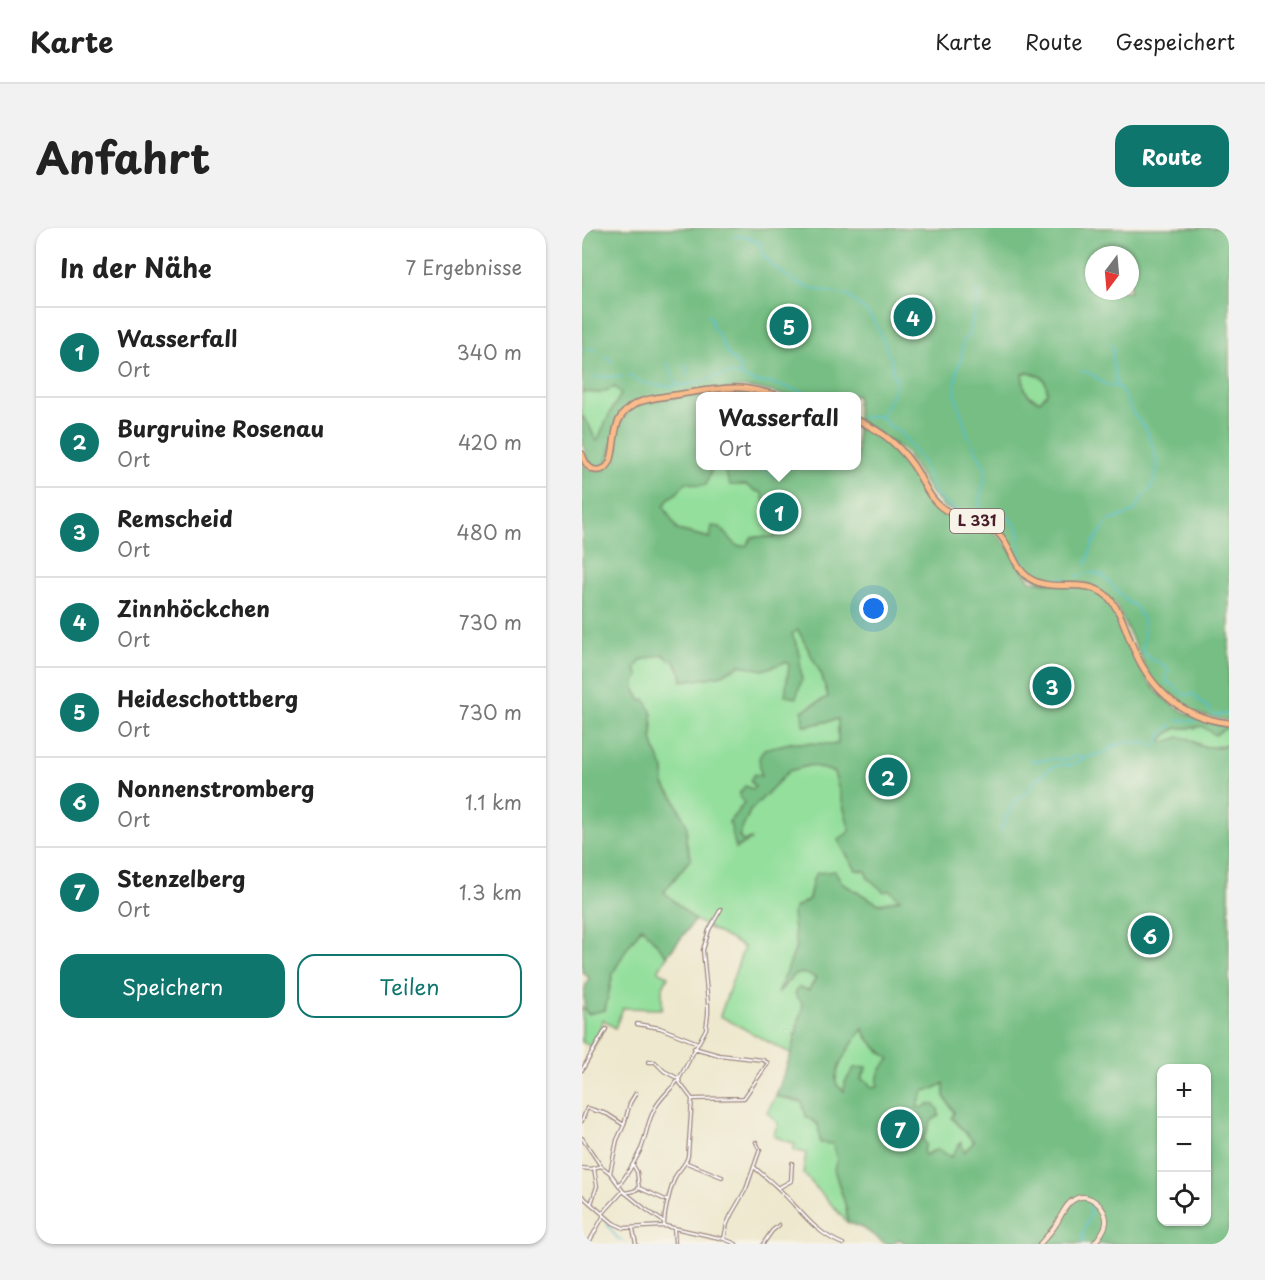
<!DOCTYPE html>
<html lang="de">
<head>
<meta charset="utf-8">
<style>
	:root { --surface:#fff; --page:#f2f2f2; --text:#222; --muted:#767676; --line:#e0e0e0; --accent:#0f766e }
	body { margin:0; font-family:"Playpen Sans",sans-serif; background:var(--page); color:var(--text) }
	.controls { position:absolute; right:18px; bottom:18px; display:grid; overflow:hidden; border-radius:12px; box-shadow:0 2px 4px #0004 }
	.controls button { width:54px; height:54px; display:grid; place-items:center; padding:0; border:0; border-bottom:2px solid var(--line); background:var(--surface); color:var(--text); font:30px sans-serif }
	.compass { position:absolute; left:503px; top:18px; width:54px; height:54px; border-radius:50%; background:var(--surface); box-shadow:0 2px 4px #0004; rotate:196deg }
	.you { position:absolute; left:292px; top:381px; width:21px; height:21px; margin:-15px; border:4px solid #fff; border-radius:50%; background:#1a73e8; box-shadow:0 0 0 9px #1a73e833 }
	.badge { display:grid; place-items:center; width:39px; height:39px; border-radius:50%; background:var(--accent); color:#fff; font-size:20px; font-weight:700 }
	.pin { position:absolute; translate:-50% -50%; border:3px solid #fff; box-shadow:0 2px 6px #0006 }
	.popup { position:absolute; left:114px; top:164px; width:165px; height:78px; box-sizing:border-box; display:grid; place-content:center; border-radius:12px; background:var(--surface); filter:drop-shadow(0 2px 4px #0005); font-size:20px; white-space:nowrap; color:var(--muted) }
	.popup b { font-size:22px; color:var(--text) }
	.popup::after { content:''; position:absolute; left:50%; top:100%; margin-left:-12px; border:12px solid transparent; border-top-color:var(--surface) }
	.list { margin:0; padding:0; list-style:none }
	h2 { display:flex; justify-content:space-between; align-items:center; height:78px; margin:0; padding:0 24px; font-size:26px }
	h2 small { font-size:20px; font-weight:400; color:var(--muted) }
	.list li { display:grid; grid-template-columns:39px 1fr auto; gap:18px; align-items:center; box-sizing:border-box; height:90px; padding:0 24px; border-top:2px solid var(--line) }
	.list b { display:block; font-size:22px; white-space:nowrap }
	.list p { margin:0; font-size:20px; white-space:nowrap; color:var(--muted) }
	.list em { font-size:20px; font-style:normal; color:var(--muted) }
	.actions { display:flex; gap:12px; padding:18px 24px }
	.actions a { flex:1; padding:14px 0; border:2px solid var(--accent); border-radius:18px; text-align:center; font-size:21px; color:var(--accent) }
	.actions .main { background:var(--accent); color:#fff }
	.icon { flex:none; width:33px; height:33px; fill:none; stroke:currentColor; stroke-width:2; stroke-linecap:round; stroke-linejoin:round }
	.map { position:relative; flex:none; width:647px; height:1016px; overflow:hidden; border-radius:18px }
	header { display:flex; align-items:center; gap:36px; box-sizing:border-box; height:84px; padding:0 30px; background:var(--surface); border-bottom:2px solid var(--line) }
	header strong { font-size:28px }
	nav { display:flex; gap:33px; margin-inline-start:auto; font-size:21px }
	.intro { display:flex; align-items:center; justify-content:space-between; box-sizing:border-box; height:144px; padding:0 36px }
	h1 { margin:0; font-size:42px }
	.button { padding:15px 27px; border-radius:18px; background:var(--accent); color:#fff; font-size:21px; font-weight:700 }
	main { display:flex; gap:36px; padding:0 36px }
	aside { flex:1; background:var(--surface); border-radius:18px; box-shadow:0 2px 4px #0004 }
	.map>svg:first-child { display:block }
	.green { fill:#93df9b; stroke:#6e7f63; stroke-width:1.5 }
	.forest { fill:#76be83; stroke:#606e57; stroke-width:1.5; fill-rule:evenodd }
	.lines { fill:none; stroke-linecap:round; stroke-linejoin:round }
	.stream { stroke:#54c0cf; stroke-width:1.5 }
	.minor-casing { stroke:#9c847c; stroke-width:4.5 }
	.secondary-casing { stroke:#9c847c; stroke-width:6 }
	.primary-casing { stroke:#9c847c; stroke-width:8 }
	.minor { stroke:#fff; stroke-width:2 }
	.secondary { stroke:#fde4d1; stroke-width:4 }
	.primary { stroke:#fabc8b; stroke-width:5 }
	.labels { text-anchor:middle; stroke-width:4.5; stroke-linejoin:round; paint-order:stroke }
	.shield { fill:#f7f3e8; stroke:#7e5f64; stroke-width:1.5 }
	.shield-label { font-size:15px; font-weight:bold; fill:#4a1f2b }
</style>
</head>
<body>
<header>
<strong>Karte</strong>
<nav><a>Karte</a><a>Route</a><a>Gespeichert</a></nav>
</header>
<div class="intro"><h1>Anfahrt</h1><a class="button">Route</a></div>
<main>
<aside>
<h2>In der Nähe<small>7 Ergebnisse</small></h2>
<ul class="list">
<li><span class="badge">1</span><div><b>Wasserfall</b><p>Ort</p></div><em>340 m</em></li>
<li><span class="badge">2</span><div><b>Burgruine Rosenau</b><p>Ort</p></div><em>420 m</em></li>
<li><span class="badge">3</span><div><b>Remscheid</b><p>Ort</p></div><em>480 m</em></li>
<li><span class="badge">4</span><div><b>Zinnhöckchen</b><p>Ort</p></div><em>730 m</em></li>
<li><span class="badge">5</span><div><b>Heideschottberg</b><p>Ort</p></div><em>730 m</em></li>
<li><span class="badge">6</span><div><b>Nonnenstromberg</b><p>Ort</p></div><em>1.1 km</em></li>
<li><span class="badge">7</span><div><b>Stenzelberg</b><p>Ort</p></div><em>1.3 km</em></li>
</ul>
<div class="actions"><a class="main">Speichern</a><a>Teilen</a></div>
</aside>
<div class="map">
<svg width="647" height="1016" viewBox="0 0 647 1016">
	<rect width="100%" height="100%" fill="#f7f3e8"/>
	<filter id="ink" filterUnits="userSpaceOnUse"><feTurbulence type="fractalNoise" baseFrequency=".0167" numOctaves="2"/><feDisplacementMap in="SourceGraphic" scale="12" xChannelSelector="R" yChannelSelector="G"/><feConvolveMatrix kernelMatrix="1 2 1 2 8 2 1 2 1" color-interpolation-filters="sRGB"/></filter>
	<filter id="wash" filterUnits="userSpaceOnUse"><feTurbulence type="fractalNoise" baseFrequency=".008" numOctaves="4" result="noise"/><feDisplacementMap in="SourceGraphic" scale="24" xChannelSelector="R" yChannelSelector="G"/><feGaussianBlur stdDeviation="1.35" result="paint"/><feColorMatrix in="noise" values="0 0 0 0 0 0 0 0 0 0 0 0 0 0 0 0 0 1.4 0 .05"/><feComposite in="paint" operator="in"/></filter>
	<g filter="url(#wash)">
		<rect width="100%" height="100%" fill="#eee8ce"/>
		<path class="green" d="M447,144C460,148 465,150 465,165L458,173C441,166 443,162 440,145Z
			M33,159L39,166L27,187L15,214L6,195L0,188V164L18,165Z
			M141,239L172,262L180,265L191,288L205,295V304L191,309H170L164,318H155L129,310L95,302L82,278L87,269L95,265L104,254L116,257L130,241Z
			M216,402L240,448L246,469L228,478L224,498L257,491L256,516L208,515L179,543C179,556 156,583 147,594L151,603L154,620L167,612L160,613L157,608L168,583L207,543L229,537L252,544L268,603L270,634L274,642L284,643L319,671L297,676L261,656L231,651L227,671L213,680L214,719L198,763C211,747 215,740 235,750C220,774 215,800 209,826L138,788L162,719L113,692L82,664L109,630L104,614L105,598L92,570L86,563L82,556V542L73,522L70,510L71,495L63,472L59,473L53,462V440L59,432L81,426L91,431L99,445L100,453L140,447L158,437L181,441L204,434L207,437L206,452L217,422L209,405Z
			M620,498L644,500L647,501V515C631,522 621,520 607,511L579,516V513C599,491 598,505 620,498Z
			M61,698L85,728L76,743L86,748L80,761V781L41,780L33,800L21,791L18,807L11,819L0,814V779L6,786L23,782L31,745L45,720Z
			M281,800C284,811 298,825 308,830L297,858L289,859L278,851L285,840L263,863C259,861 254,858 254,853C253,836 272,814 281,800Z
			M362,855V868L372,884L370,890L392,914L382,924L379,915L369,929L350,923L343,927L340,924L341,912L349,893L340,880H335L342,862L351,861Z
			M194,868L221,874L224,888C238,897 253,911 255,929C255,934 252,938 253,943C256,961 266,974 265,994L221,945L224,925L211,922L213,916L191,908L196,896L185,884Z"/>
		<path class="forest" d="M0,0H647V493L615,486L587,469L567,447L534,377L507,357L500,355L459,353L442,344L436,336L423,309L414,300L407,296L381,288L362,279L349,265L324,224L275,191V168H206L177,161L161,159L50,175C45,179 40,182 37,188C32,197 30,254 9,237C0,227 0,203 0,188L6,195L14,213H15L27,187L39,166L33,159L18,165L0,164V63L3,53L0,41ZM512,27H548V63H512ZM447,144C460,148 465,150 465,165L458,173C441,167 443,162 440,146Z
			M145,162L177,165L190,168H119V238H275V195L280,196C300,209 315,217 329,238C336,249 341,263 350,274C365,291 391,288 408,301C424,312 437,337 448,353C464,355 502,357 516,364C534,374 539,396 546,414C563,462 596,491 647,497V501L644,500L633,507L620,498C600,504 596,492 579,513L580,515L598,509L607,511L618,518L636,520L647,515V1016H326L317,1011L311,1016H304L281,1000L265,994V982L252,941L255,931L251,916L238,915L236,896L224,888L220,874L194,868L209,826L221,777L213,766L217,759L227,762L234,750C213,739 209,749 196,765L209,733L214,719L210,686L213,680L227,671L231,651L235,645L253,643L261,656L297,676L318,671L307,662L302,664L285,649L284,643L274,642L261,621L256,612L268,603L252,544L229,537L207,543L168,583L157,608L160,613L170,611L154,620C151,611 151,603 147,594L162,576L157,566L163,558L170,561L173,559L168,552L173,546L179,548L177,530L182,521L208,515L256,516V491L224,498L221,497L220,483L246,469L240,448L216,402L210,406L217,422L220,452L214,470L203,468L207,437L204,434L181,442L158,437L140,447L114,452L112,451L100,453L99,445L91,431L87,432L81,426L59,432L53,440L57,448L53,454V462L59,473L63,471L70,486V510L73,522L82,542V556L86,563L92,570L105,598L104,614L109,630L82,664L113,692L85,728L60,699L45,720L31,745L23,782L5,786C0,774 0,763 7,750L0,743V233C5,244 12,243 23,242C31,216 33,185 62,174ZM141,239L148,257H164L172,262L180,265C184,284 188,287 205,295V304L191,309H170L164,318H155L138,299L130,298L128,310L95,302L82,278L87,270L95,265L104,254L116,257H124L130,241ZM281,801C284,811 299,824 308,831C299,840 294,845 296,858L289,859L286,854L279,851L285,839L272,840L263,854L262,863C260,861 257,859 255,857C248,844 273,811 281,801ZM580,840H624V994H580ZM362,855V868L372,884L370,890L392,914L382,924L379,914L369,929L356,921L343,927L341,924L344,916L341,912L349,893L357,888L356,881L352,876H346L340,880L335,879L342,863L351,861Z"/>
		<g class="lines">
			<path class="stream" d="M152,8L166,9L179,16L182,29L197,43L215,55L231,61L265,67L287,86L295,98L310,134V145L315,152L312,162L299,189
				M394,60L396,72L386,109L381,113L379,130L375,143L373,166L386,208L402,237L404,247L397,273L400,284
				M126,86L130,92V100L136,105L145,125L159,141V148
				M0,120L14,122
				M23,128L31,134
				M86,135L91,148
				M103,135L106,148
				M499,143C500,143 508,145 509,146C520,152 520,160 535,158
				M46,147C63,161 96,160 117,154C128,151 141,145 153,146C160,147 167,153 174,154C179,155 183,154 188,155C203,158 218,163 232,168
				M13,149H40
				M91,151L97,157
				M279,190L295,188L299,189L307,198L314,201L324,211L340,233L345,242L346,249L356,270L371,281L392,287
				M178,238L191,248
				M397,287C409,276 434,290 437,304C439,312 437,320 438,328C440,335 443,338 448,343C460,354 467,352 483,350
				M527,293L552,284L561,268L569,260L576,240L572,222L564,201L551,185L541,165L535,158L530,131L532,122L529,116
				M504,337L510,317L524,296
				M494,348C499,348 501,346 505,345C509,344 514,347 519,346L547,375L553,377L561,391L562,413L560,423L571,433C579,433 582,437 587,443L585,447V455L590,456L602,467L612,466L619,475L625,478L629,484
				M631,486L634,487L647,486
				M595,492L613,493L616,491
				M584,500L588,499L590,496
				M450,532L454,533L475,531L484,532L494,528L502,530
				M418,604L429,579L438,569L443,566L452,554L468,540L482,536L487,538L509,528L525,524L529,519L544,514L563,515L573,518L575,517L577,511L583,503
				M25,996L35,1010L40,1012
				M43,1015L44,1016
				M501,1016C501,1012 500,1008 501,1005C504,993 510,993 507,978"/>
		</g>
	</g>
	<g filter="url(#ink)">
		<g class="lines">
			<defs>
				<path id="minor" d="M55,796L78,800L116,815
					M0,842L24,801
					M111,871L162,870L186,835L181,832L137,827L112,820
					M0,893L5,880L25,886L42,897
					M0,910L19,938L28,945L41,963L62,980L82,994
					M105,935L140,949
					M172,939C181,947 191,955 200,964C221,985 232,1004 261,1016
					M0,940L8,941L19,938
					M28,945L35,912L42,897L48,875L54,865
					M37,957C46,946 53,933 59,921C64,909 65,896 71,884C76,871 89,862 97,851L82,843L73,834H66
					M57,960L86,973
					M196,960L209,953L210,935
					M43,965L52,963L57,960L55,944L51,937
					M0,968L31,995L42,1000L83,998L142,1011L154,1016
					M9,976L15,958L12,940
					M21,985L41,963
					M82,998C82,984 88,962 93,949C97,941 104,937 106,928L110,871L98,855L97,851L124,801L126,786V776L121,722L127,702L139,681
					M92,1000L93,1016
					M51,1001L54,1016
					M142,1011L145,996L149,987L164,961L177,924L178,922L174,914
					M6,1016L22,987
					M181,1016L190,1003L197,997"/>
				<path id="secondary" d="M458,1016C463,1010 469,1004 473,998C479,989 483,976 493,971C507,963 526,980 524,995C523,1003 516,1010 512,1016"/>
				<path id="primary" d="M275,192C302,204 321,220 336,245C342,257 348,270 359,279C376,293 400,289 416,305C430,318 431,339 447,350C471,366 502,348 525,368C537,380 542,397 548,412C566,459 596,489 647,495
					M0,226C3,236 10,247 23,240C34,233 30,205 37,192C40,186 46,180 53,176C65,170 80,169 93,167C115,164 136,159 158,160C172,161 185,165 199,168"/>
			</defs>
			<use href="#minor" class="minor-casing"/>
			<use href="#secondary" class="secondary-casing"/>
			<use href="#primary" class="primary-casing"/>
			<use href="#minor" class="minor"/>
			<use href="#secondary" class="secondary"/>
			<use href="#primary" class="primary"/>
		</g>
	</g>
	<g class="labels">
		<rect class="shield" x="368" y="281" width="54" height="24" rx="4.5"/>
		<g class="shield-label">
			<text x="395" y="298">L 331</text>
		</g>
	</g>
</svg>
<div class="controls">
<button>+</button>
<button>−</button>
<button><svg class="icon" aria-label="locate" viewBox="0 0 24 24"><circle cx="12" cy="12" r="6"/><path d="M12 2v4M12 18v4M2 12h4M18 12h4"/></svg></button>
</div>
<svg class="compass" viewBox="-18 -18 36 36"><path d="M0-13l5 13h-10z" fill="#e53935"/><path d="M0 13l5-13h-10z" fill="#767676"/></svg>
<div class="you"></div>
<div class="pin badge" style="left:197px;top:284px">1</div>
<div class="popup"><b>Wasserfall</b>Ort</div>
<div class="pin badge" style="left:306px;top:549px">2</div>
<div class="pin badge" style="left:470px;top:458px">3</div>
<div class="pin badge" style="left:331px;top:89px">4</div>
<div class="pin badge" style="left:207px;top:98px">5</div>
<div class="pin badge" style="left:568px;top:707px">6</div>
<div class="pin badge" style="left:318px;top:901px">7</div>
</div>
</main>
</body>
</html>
